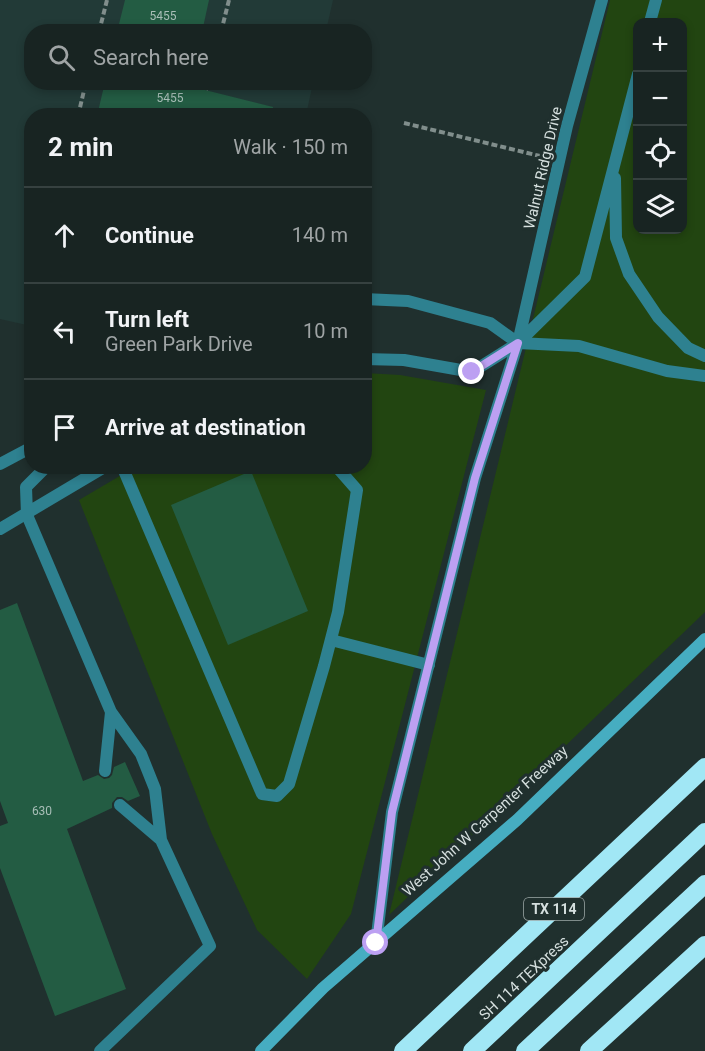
<!DOCTYPE html>
<html lang="en">
<head>
<meta charset="utf-8">
<style>
	:root { --surface:#182422; --page:#25302f; --text:#f1f3f6; --muted:#9fa4a5; --line:#364140 }
	body { margin:0; font-family:Roboto,sans-serif; background:var(--page); color:var(--text) }
	.controls { position:absolute; right:18px; top:18px; display:grid; overflow:hidden; border-radius:12px; box-shadow:0 3px 9px #0003 }
	.controls button { width:54px; height:54px; display:grid; place-items:center; padding:0; border:0; border-bottom:2px solid var(--line); background:var(--surface); color:var(--text); font:30px sans-serif }
	.stop { position:absolute; width:18px; height:18px; margin:-14px; border:4px solid #bca0f2; border-radius:50%; background:#fff }
	.stop.end { background:#bca0f2; border-color:#fff; box-shadow:0 2px 6px #0008 }
	.list { margin:0; padding:0; list-style:none }
	h2 { display:flex; justify-content:space-between; align-items:center; height:78px; margin:0; padding:0 24px; font-size:26px }
	h2 small { font-size:20px; font-weight:400; color:var(--muted) }
	.list li { display:grid; grid-template-columns:39px 1fr auto; gap:18px; align-items:center; box-sizing:border-box; height:96px; padding:0 24px; border-top:2px solid var(--line) }
	.list b { display:block; font-size:22px; white-space:nowrap }
	.list p { margin:0; font-size:20px; white-space:nowrap; color:var(--muted) }
	.list em { font-size:20px; font-style:normal; color:var(--muted) }
	.icon { flex:none; width:33px; height:33px; fill:none; stroke:currentColor; stroke-width:2; stroke-linecap:round; stroke-linejoin:round }
	.map { position:relative; flex:none; width:705px; height:1051px; overflow:hidden }
	.search { position:absolute; background:var(--surface); box-shadow:0 3px 9px #0003; left:24px; top:24px; width:348px; height:66px; display:flex; align-items:center; gap:15px; box-sizing:border-box; padding:0 21px; border-radius:24px; color:var(--muted); font-size:22px }
	.panel { position:absolute; background:var(--surface); box-shadow:0 3px 9px #0003; left:24px; top:108px; width:348px; height:366px; border-radius:24px }
	.map>svg:first-child { display:block }
	.built { fill:#223a37 }
	.green { fill:#224511; fill-rule:evenodd }
	.building { fill:#235c43 }
	.lines { fill:none; stroke-linecap:round; stroke-linejoin:round }
	.path { stroke:#818e8c; stroke-width:4; stroke-dasharray:6 3; stroke-linecap:butt }
	.service { stroke:#2e8190; stroke-width:12 }
	.tertiary { stroke:#2e8190; stroke-width:12 }
	.secondary { stroke:#46adc1; stroke-width:12 }
	.motorway { stroke:#a1e7f5; stroke-width:18 }
	.route { stroke:#bca0f2; stroke-width:8 }
	.labels { text-anchor:middle; stroke-width:6; stroke-linejoin:round; paint-order:stroke }
	.number-label { font-size:12px; fill:#a8beb7 }
	.shield { fill:#20302e; stroke:#9faaa9; stroke-width:1.5 }
	.shield-label { font-size:14px; font-weight:bold; fill:#d5dfde }
	.street-label { font-size:15px; fill:#d5dfde; stroke:#20302e }
</style>
</head>
<body>
<div class="map">
<svg width="705" height="1051" viewBox="0 0 705 1051">
	<rect width="100%" height="100%" fill="#20302e"/>
	<path class="built" d="M0,0H333L326,31L32,32V82L313,83L306,115L32,116L31,326L0,319Z"/>
	<path class="green" d="M610,0H705V612L389,915ZM638,22H682V230H638Z
		M365,373L400,375L486,390L351,914L307,979L257,930L212,834L79,500L135,467L364,466Z"/>
	<path class="building" d="M125,0H209L202,32H117Z
		M105,82H189V86L273,107L272,116H97Z
		M251,471L308,611L228,645L171,505Z
		M17,603L83,781L98,775L104,779L109,778L112,775L114,767L125,762L140,796L128,801L122,797H117L112,803V808L67,829L126,989L55,1016L0,868V826L8,823L0,801V610Z"/>
	<g class="lines">
		<path class="path" d="M99,32L107,0
			M221,32L229,0
			M206,90L208,82
			M78,116L86,82
			M404,123L540,156"/>
		<path class="service" d="M122,466L262,794L277,796L289,784L324,666L338,612L357,490L336,466
			M27,515L111,712L141,754L155,789L161,840L210,946L100,1051
			M331,640L429,665
			M105,771L111,712
			M120,805L161,840"/>
		<path class="tertiary" d="M650,22L656,0
			M615,178L616,238L629,274L658,317L688,348L705,356
			M364,299L408,301L490,323L518,343
			M518,343L579,346L667,371L705,376
			M364,359L404,360L472,372L518,343L585,277L638,74
			M0,464L32,447
			M27,515L26,487L47,466
			M0,529L106,466
			M376,943L392,812L475,478L518,343L567,126L602,0"/>
		<path class="secondary" d="M261,1051L323,988L517,820L705,639"/>
		<path class="motorway" d="M403,1051L705,767
			M472,1051L705,832
			M525,1051L705,884
			M589,1051L705,945"/>
	</g>
	<g class="lines">
		<path class="route" d="M376,943L392,812L475,478L518,343L472,372"/>
	</g>
	<g class="labels">
		<g class="number-label">
			<text x="163" y="20">5455</text>
			<text x="170" y="102">5455</text>
			<text x="42" y="815">630</text>
		</g>
		<rect class="shield" x="524" y="898" width="60" height="22" rx="4.5"/>
		<g class="shield-label">
			<text x="554" y="914">TX 114</text>
		</g>
		<g class="street-label">
			<text transform="translate(543 168) rotate(-77)" y="5">Walnut Ridge Drive</text>
			<text transform="translate(485 821) rotate(-42)" y="5">West John W Carpenter Freeway</text>
			<text transform="translate(524 978) rotate(-43)" y="5">SH 114 TEXpress</text>
		</g>
	</g>
</svg>
<div class="controls">
<button>+</button>
<button>−</button>
<button><svg class="icon" aria-label="locate" viewBox="0 0 24 24"><circle cx="12" cy="12" r="6"/><path d="M12 2v4M12 18v4M2 12h4M18 12h4"/></svg></button>
<button><svg class="icon" aria-label="layers" viewBox="0 0 24 24"><path d="M12 4l9 5-9 5-9-5zM3 14l9 5 9-5"/></svg></button>
</div>
<div class="stop" style="left:376px;top:943px"></div>
<div class="stop end" style="left:472px;top:372px"></div>
<div class="search"><svg class="icon" aria-label="search" viewBox="0 0 24 24"><circle cx="10" cy="10" r="6"/><path d="M15 15l6 6"/></svg>Search here</div>
<section class="panel">
<h2>2 min<small>Walk · 150 m</small></h2>
<ul class="list">
<li><svg class="icon" aria-label="ahead" viewBox="0 0 24 24"><path d="M12 20V5M6 11l6-6 6 6"/></svg><div><b>Continue</b></div><em>140 m</em></li>
<li><svg class="icon" aria-label="left" viewBox="0 0 24 24"><path d="M17 20v-9H6M10 6l-5 5 5 5"/></svg><div><b>Turn left</b><p>Green Park Drive</p></div><em>10 m</em></li>
<li><svg class="icon" aria-label="arrive" viewBox="0 0 24 24"><path d="M6 21V4h12l-3 4 3 4H6"/></svg><div><b>Arrive at destination</b></div></li>
</ul>
</section>
</div>
</body>
</html>
